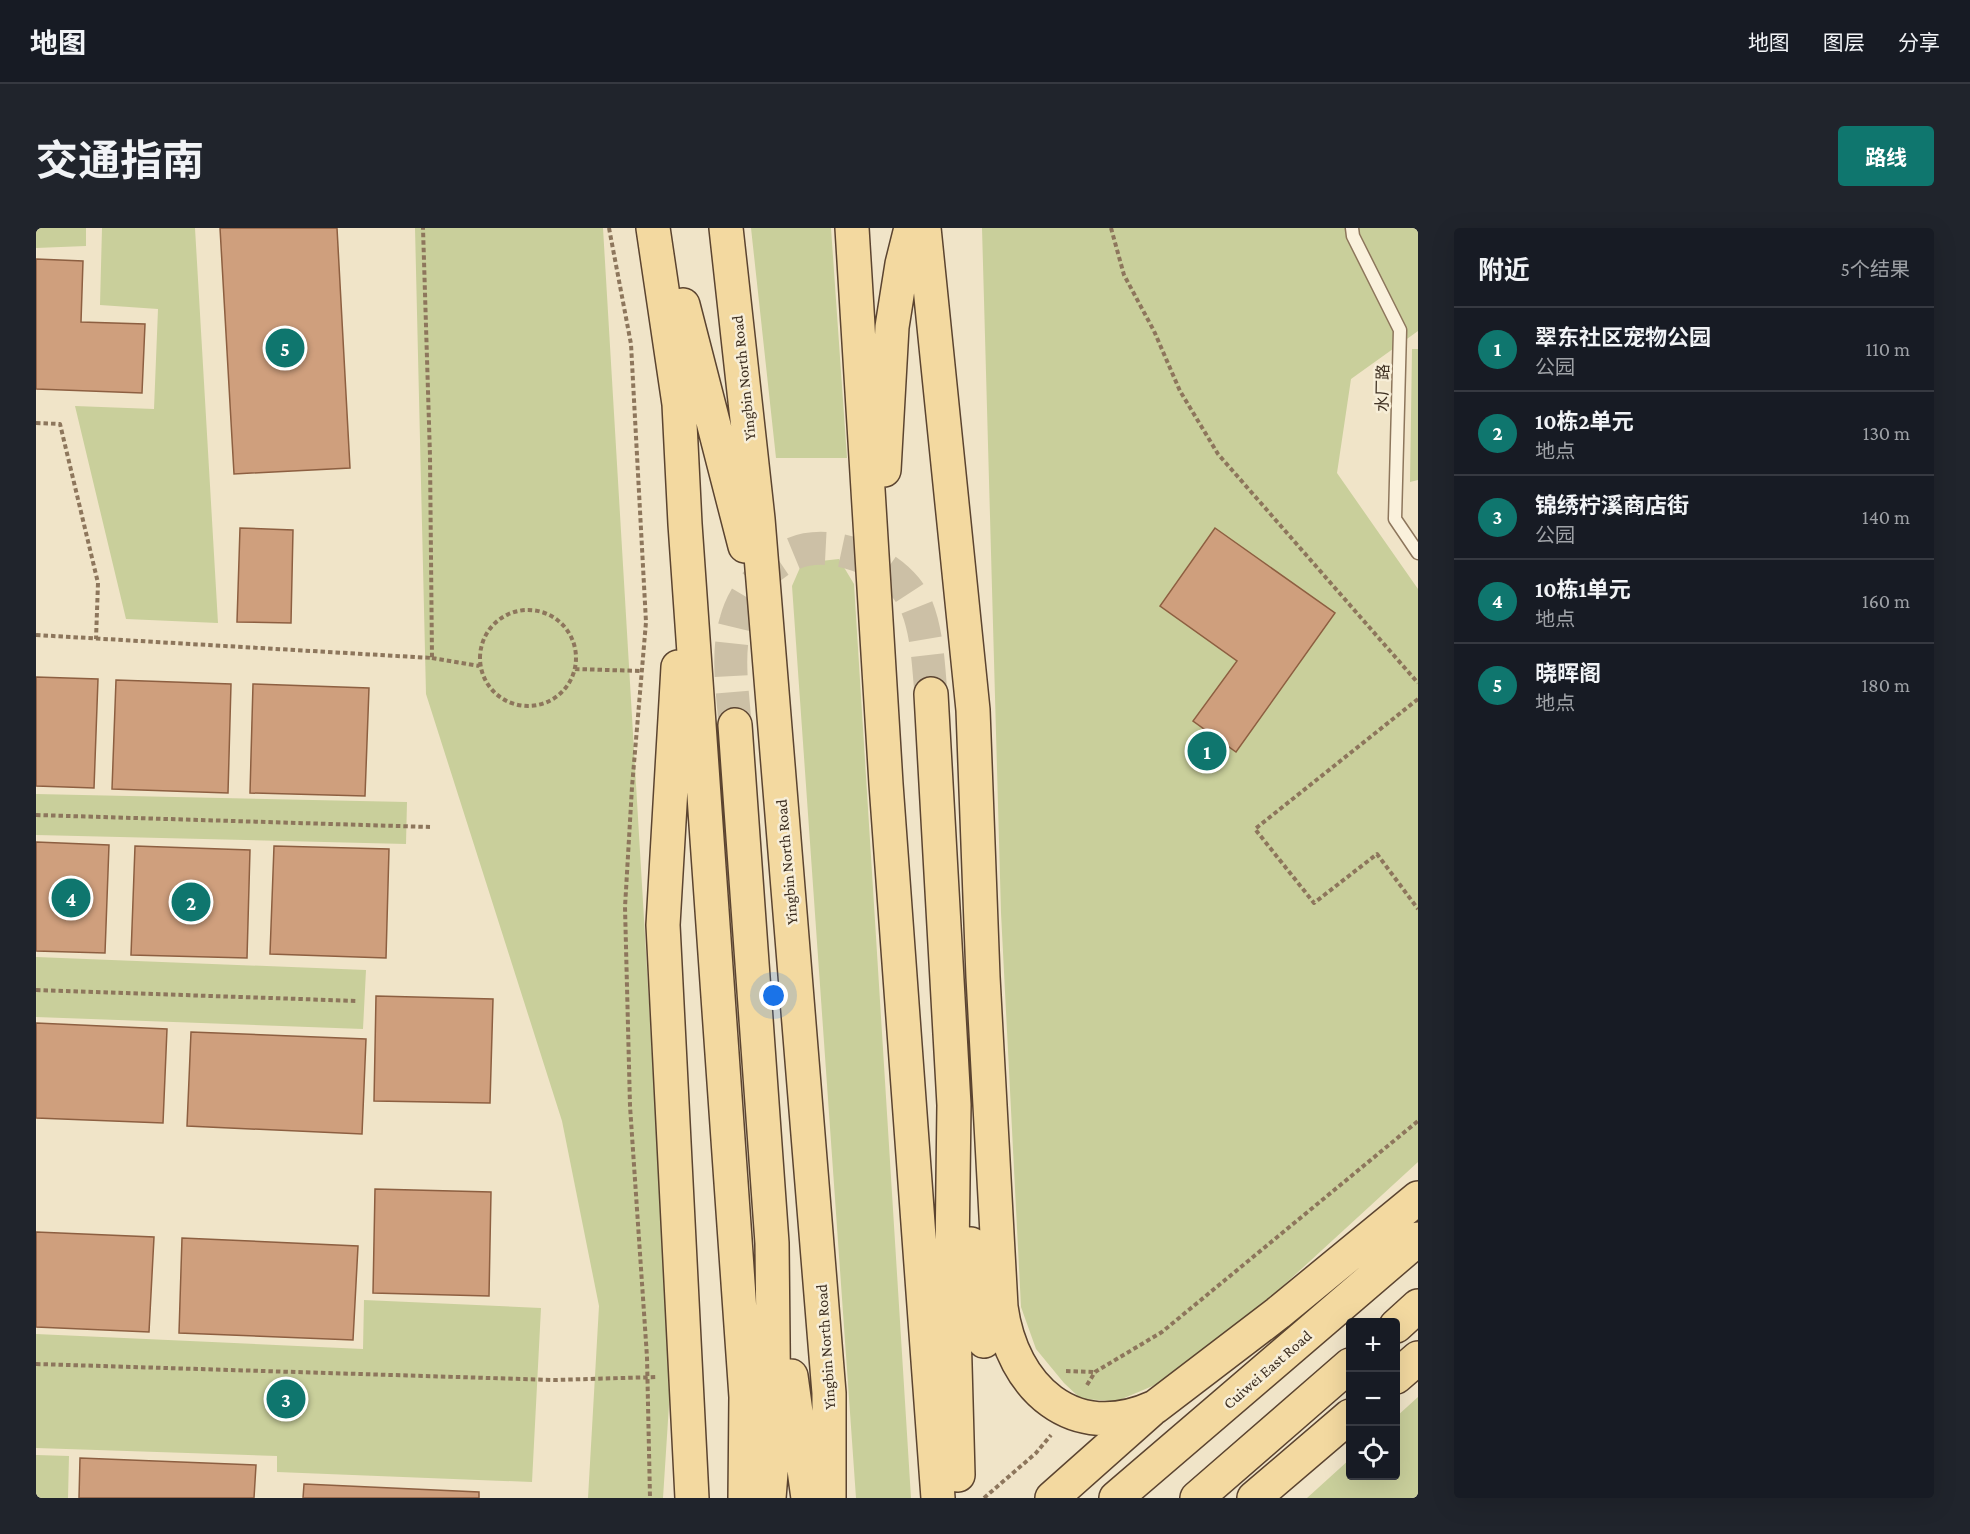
<!DOCTYPE html>
<html lang="zh">
<head>
<meta charset="utf-8">
<style>
	:root { --surface:#171b24; --page:#20242c; --text:#f1f3f6; --muted:#9ea1a6; --line:#363941; --accent:#0f766e }
	body { margin:0; font-family:"Crimson Pro","Noto Sans SC",serif; background:var(--page); color:var(--text) }
	.controls { position:absolute; right:18px; bottom:18px; display:grid; overflow:hidden; border-radius:6px; box-shadow:0 6px 24px #0002 }
	.controls button { width:54px; height:54px; display:grid; place-items:center; padding:0; border:0; border-bottom:2px solid var(--line); background:var(--surface); color:var(--text); font:30px sans-serif }
	.you { position:absolute; left:738px; top:768px; width:21px; height:21px; margin:-15px; border:4px solid #fff; border-radius:50%; background:#1a73e8; box-shadow:0 0 0 9px #1a73e833 }
	.badge { display:grid; place-items:center; width:39px; height:39px; border-radius:50%; background:var(--accent); color:#fff; font-size:20px; font-weight:700 }
	.pin { position:absolute; translate:-50% -50%; border:3px solid #fff; box-shadow:0 2px 6px #0006 }
	.list { margin:0; padding:0; list-style:none }
	h2 { display:flex; justify-content:space-between; align-items:center; height:78px; margin:0; padding:0 24px; font-size:26px }
	h2 small { font-size:20px; font-weight:400; color:var(--muted) }
	.list li { display:grid; grid-template-columns:39px 1fr auto; gap:18px; align-items:center; box-sizing:border-box; height:84px; padding:0 24px; border-top:2px solid var(--line) }
	.list b { display:block; font-size:22px; white-space:nowrap }
	.list p { margin:0; font-size:20px; white-space:nowrap; color:var(--muted) }
	.list em { font-size:20px; font-style:normal; color:var(--muted) }
	.icon { flex:none; width:33px; height:33px; fill:none; stroke:currentColor; stroke-width:2; stroke-linecap:round; stroke-linejoin:round }
	.map { position:relative; flex:none; width:1382px; height:1270px; overflow:hidden; border-radius:6px }
	header { display:flex; align-items:center; gap:36px; box-sizing:border-box; height:84px; padding:0 30px; background:var(--surface); border-bottom:2px solid var(--line) }
	header strong { font-size:28px }
	nav { display:flex; gap:33px; margin-inline-start:auto; font-size:21px }
	.intro { display:flex; align-items:center; justify-content:space-between; box-sizing:border-box; height:144px; padding:0 36px }
	h1 { margin:0; font-size:42px }
	.button { padding:15px 27px; border-radius:6px; background:var(--accent); color:#fff; font-size:21px; font-weight:700 }
	main { display:flex; gap:36px; padding:0 36px }
	aside { flex:1; background:var(--surface); border-radius:6px; box-shadow:0 6px 24px #0002 }
	.map>svg:first-child { display:block }
	.green { fill:#c9cf9b }
	.building { fill:#cf9f7d; stroke:#8d5f41; stroke-width:1.5 }
	.lines { fill:none; stroke-linecap:round; stroke-linejoin:round }
	.primary-tunnel { stroke:#ccc0a6; stroke-width:33; stroke-dasharray:33 16; stroke-linecap:butt }
	.service-casing { stroke:#8d765c; stroke-width:15 }
	.primary-casing { stroke:#5b4430; stroke-width:36 }
	.path { stroke:#8d765c; stroke-width:4; stroke-dasharray:4.5 3; stroke-linecap:butt }
	.service { stroke:#faf1dc; stroke-width:12 }
	.primary { stroke:#f3d9a0; stroke-width:33 }
	.labels { text-anchor:middle; stroke-width:5; stroke-linejoin:round; paint-order:stroke }
	.street-label { font-size:16px; fill:#3d2e20; stroke:#f7eed8 }
</style>
</head>
<body>
<header>
<strong>地图</strong>
<nav><a>地图</a><a>图层</a><a>分享</a></nav>
</header>
<div class="intro"><h1>交通指南</h1><a class="button">路线</a></div>
<main>
<div class="map">
<svg width="1382" height="1270" viewBox="0 0 1382 1270">
	<rect width="100%" height="100%" fill="#f0e4c8"/>
	<path class="green" d="M0,0H50V18L0,20Z
		M66,0H159L182,395L90,391L39,178L118,181L122,81L64,77Z
		M379,0H567L635,1146L627,1270H552L563,1078L526,893L390,466Z
		M715,0H795L811,230H740Z
		M946,0H1382V103L1315,151L1301,245L1382,361V934L1164,1134L1119,1157L1081,1173L1045,1171L1028,1155L1000,1121L985,1079L965,685Z
		M1376,121H1382V252L1374,254Z
		M803,331L818,356L875,1270H820L756,358L766,335Z
		M0,566L371,574L370,616L0,607Z
		M0,729L330,742L327,801L0,789Z
		M328,1072L505,1080L496,1254L241,1244V1228L0,1220V1106L327,1121Z
		M1382,1169V1270H1271L1314,1231V1248H1360V1189Z
		M0,1227L33,1228L32,1270H0Z"/>
	<path class="building" d="M184,0H301L314,240L198,246Z
		M0,31L47,33L45,94L109,96L106,165L0,161Z
		M204,300L257,302L255,395L201,394Z
		M1179,300L1299,385L1200,524L1157,493L1201,433L1124,378Z
		M0,449L62,451L58,560L0,558Z
		M80,452L195,456L192,565L76,561Z
		M217,456L333,460L329,568L214,565Z
		M0,614L73,617L69,725L0,723Z
		M99,618L214,622L211,730L95,727Z
		M238,618L353,621L350,730L234,726Z
		M340,768L457,771L454,875L338,873Z
		M0,795L131,801L127,895L0,890Z
		M155,804L330,811L326,906L151,898Z
		M339,961L455,964L453,1068L337,1065Z
		M0,1004L118,1009L113,1104L0,1099Z
		M146,1010L322,1018L317,1112L143,1105Z
		M44,1230L220,1237L218,1270H43Z
		M268,1256L443,1264V1270H267Z"/>
	<g class="lines">
		<path class="primary-tunnel" d="M699,497C697,464 690,426 700,393C707,366 729,339 754,327C791,309 845,330 870,360C891,386 892,434 895,466"/>
		<defs>
			<path id="service" d="M1316,0L1317,8L1364,102L1359,291L1382,325"/>
			<path id="primary" d="M617,0L643,176L649,296L710,1169L709,1270
				M690,0L722,291L793,1165V1270
				M816,0L850,556L902,1270
				M888,0L937,482L947,749L965,1079C976,1160 1037,1216 1119,1179L1242,1085L1382,970
				M647,77L709,318
				M848,242L856,99L866,36L875,0
				M642,439L627,697L656,1270
				M895,466L918,877L916,1027L922,1247
				M699,497L736,1015L738,1207L733,1270
				M935,1016L944,1097L948,1113
				M1360,1098L1382,1078
				M755,1148L772,1270
				M1360,1149L1382,1130
				M1016,1270L1115,1182
				M1080,1270L1382,1011
				M1161,1270L1314,1137
				M1218,1270L1314,1188"/>
		</defs>
		<use href="#service" class="service-casing"/>
		<use href="#primary" class="primary-casing"/>
		<path class="path" d="M573,0L595,116L610,394L596,559L589,679L594,878L611,1129L614,1270
			M1075,0L1088,47L1118,103L1144,163L1182,226L1382,455
			M0,195L24,196L62,355L60,411
			M444 430a48 48 0 1 1 96 0a48 48 0 1 1-96 0Z
			M0,407L396,430L394,228L387,0
			M396,430L443,438
			M539,441L605,443
			M1382,471L1219,601L1278,675L1341,626L1382,681
			M0,587L394,599
			M0,762L322,773
			M0,1136L518,1152L620,1149
			M1030,1143L1059,1144
			M1051,1157L1059,1144L1126,1104L1382,893
			M948,1270L1000,1225L1015,1207"/>
		<use href="#service" class="service"/>
		<use href="#primary" class="primary"/>
	</g>
	<g class="labels">
		<g class="street-label">
			<text transform="translate(707 150) rotate(-96)" y="6">Yingbin North Road</text>
			<text transform="translate(1346 160) rotate(-89)" y="6">水厂路</text>
			<text transform="translate(750 634) rotate(-95)" y="6">Yingbin North Road</text>
			<text transform="translate(789 1119) rotate(-94)" y="6">Yingbin North Road</text>
			<text transform="translate(1231 1141) rotate(-41)" y="6">Cuiwei East Road</text>
		</g>
	</g>
</svg>
<div class="controls">
<button>+</button>
<button>−</button>
<button><svg class="icon" aria-label="locate" viewBox="0 0 24 24"><circle cx="12" cy="12" r="6"/><path d="M12 2v4M12 18v4M2 12h4M18 12h4"/></svg></button>
</div>
<div class="you"></div>
<div class="pin badge" style="left:1171px;top:523px">1</div>
<div class="pin badge" style="left:155px;top:674px">2</div>
<div class="pin badge" style="left:250px;top:1171px">3</div>
<div class="pin badge" style="left:35px;top:670px">4</div>
<div class="pin badge" style="left:249px;top:120px">5</div>
</div>
<aside>
<h2>附近<small>5个结果</small></h2>
<ul class="list">
<li><span class="badge">1</span><div><b>翠东社区宠物公园</b><p>公园</p></div><em>110 m</em></li>
<li><span class="badge">2</span><div><b>10栋2单元</b><p>地点</p></div><em>130 m</em></li>
<li><span class="badge">3</span><div><b>锦绣柠溪商店街</b><p>公园</p></div><em>140 m</em></li>
<li><span class="badge">4</span><div><b>10栋1单元</b><p>地点</p></div><em>160 m</em></li>
<li><span class="badge">5</span><div><b>晓晖阁</b><p>地点</p></div><em>180 m</em></li>
</ul>
</aside>
</main>
</body>
</html>
